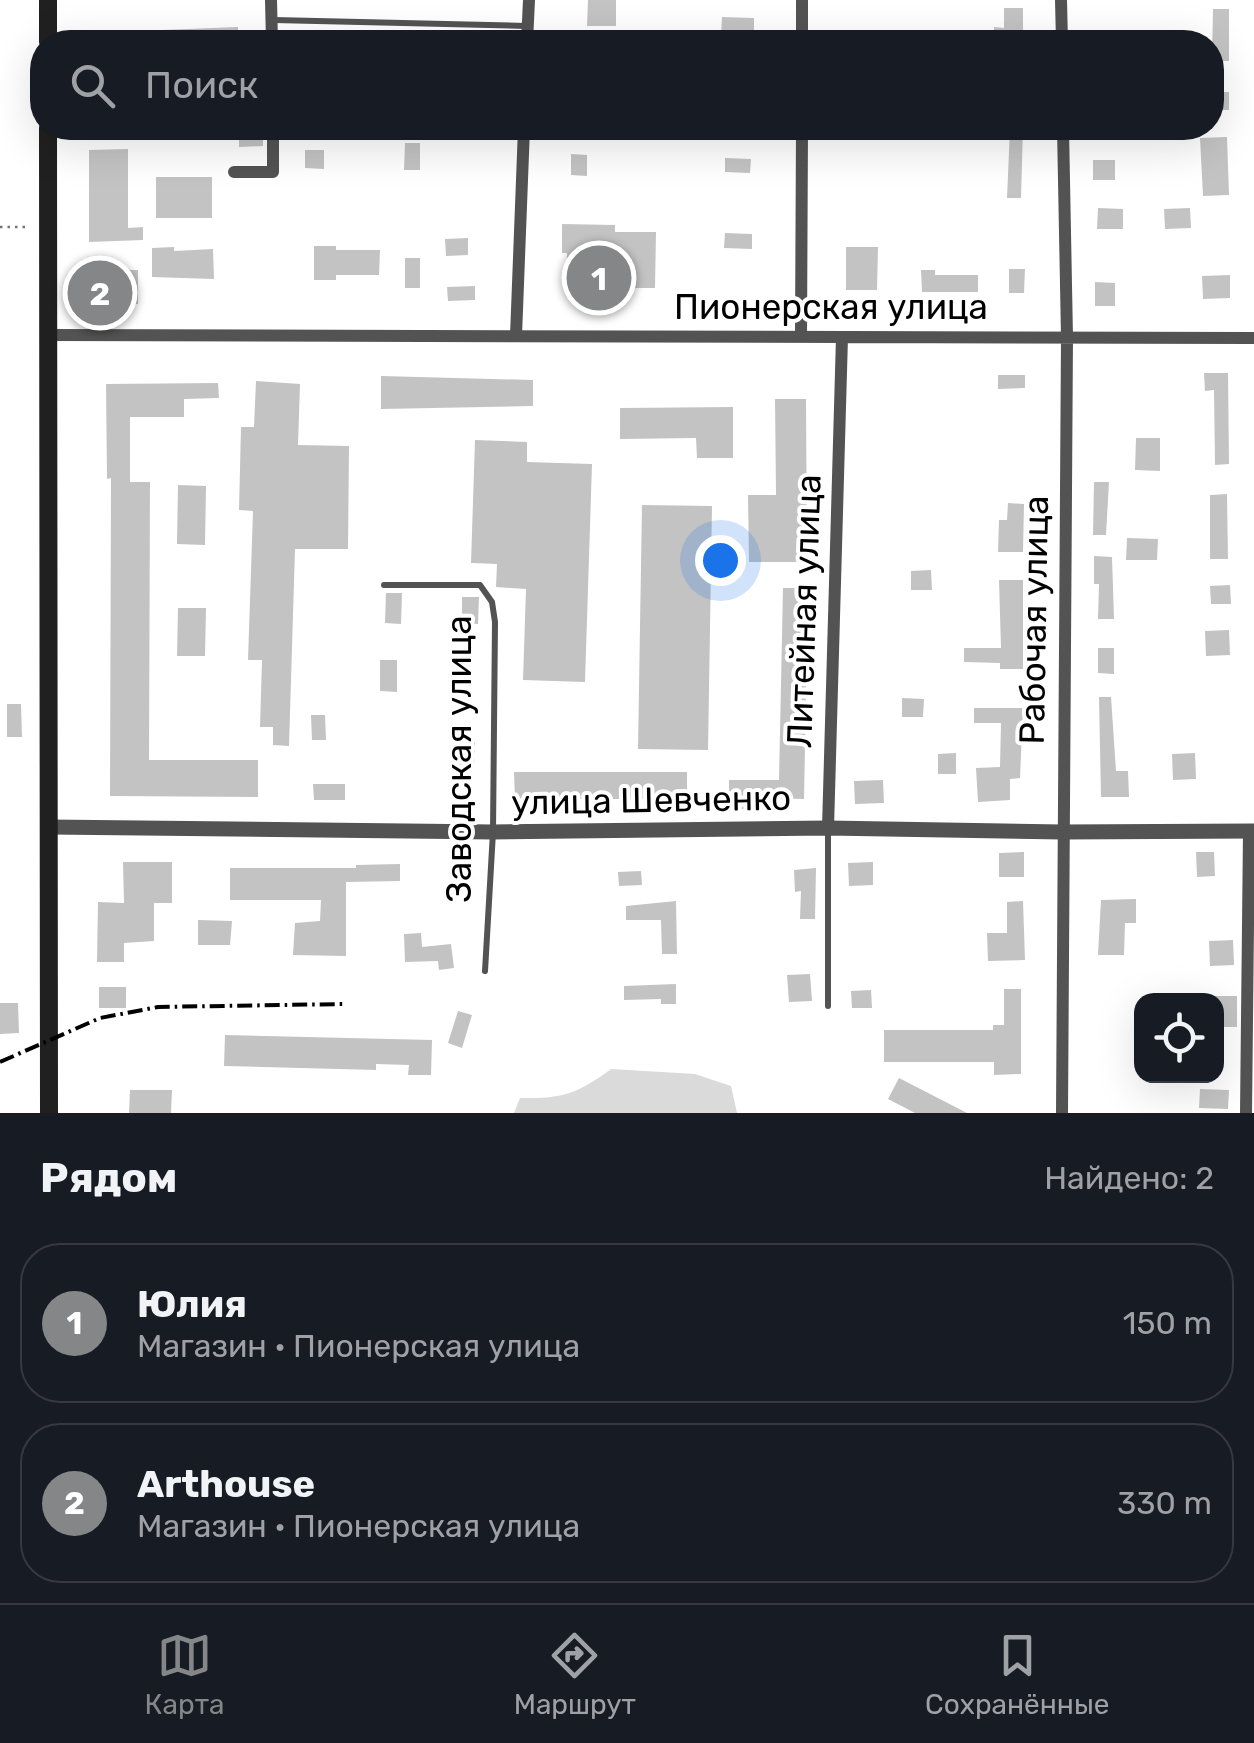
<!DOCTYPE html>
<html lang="ru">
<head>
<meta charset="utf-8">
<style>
	:root { --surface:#171b24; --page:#20242c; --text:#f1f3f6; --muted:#9ea1a6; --line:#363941; --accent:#858687 }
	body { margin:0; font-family:Rubik,sans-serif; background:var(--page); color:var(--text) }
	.controls { position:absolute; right:30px; bottom:30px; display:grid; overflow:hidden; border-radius:20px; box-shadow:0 10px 40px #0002 }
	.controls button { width:90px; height:90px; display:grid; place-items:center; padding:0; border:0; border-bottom:2px solid var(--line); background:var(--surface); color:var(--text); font:50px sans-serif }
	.you { position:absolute; left:720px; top:560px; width:35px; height:35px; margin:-25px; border:8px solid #fff; border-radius:50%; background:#1a73e8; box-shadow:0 0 0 15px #1a73e833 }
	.badge { display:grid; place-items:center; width:65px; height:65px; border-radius:50%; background:var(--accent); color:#fff; font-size:32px; font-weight:700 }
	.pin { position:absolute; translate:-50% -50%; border:5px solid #fff; box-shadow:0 2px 10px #0006 }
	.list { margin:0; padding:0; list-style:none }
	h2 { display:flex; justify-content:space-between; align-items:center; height:130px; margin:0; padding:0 40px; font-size:42px }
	h2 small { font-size:32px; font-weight:400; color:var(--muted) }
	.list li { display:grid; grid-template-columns:65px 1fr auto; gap:30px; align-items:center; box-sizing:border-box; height:160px; margin:0 20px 20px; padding:0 20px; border:2px solid var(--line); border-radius:40px }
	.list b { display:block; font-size:38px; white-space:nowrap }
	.list p { margin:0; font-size:32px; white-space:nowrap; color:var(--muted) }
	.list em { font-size:32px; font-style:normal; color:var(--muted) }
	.icon { flex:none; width:55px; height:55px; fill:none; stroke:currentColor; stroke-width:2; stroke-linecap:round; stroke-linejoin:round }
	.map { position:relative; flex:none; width:1254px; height:1113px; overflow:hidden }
	.search { position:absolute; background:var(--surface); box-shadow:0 10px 40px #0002; left:30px; right:30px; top:30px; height:110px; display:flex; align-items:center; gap:25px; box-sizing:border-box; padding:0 35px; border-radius:40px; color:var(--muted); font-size:38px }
	.sheet { height:490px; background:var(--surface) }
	nav { display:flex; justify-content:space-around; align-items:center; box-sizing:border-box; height:140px; border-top:2px solid var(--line); background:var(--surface); font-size:28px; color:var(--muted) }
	nav a { display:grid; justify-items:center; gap:5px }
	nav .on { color:var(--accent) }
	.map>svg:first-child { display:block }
	.green { fill:#dadada }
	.building { fill:#c3c3c3 }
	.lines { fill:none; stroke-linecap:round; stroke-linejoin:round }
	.path { stroke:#757575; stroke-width:2.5; stroke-dasharray:2.5 5; stroke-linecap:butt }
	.service { stroke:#535353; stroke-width:6 }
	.minor { stroke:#535353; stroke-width:12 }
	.tertiary { stroke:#535353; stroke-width:15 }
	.secondary { stroke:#202020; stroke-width:18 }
	.rail { stroke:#000; stroke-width:4; stroke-dasharray:15 5 2.5 5; stroke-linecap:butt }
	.labels { text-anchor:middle; stroke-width:8; stroke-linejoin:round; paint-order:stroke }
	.street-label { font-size:35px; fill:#000; stroke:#fff }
</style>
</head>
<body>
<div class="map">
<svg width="1254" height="1113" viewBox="0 0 1254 1113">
	<rect width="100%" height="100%" fill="#fff"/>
	<path class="green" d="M611,1069L695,1074L731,1086L737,1113H514L520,1098C562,1099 577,1094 611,1069Z"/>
	<path class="building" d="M588,0H616V26H587Z
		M1004,8H1023V42H994V27L1004,28Z
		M1213,9H1229V61H1212Z
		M722,17L754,18V37L721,36Z
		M238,27V42H136V31Z
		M1212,92H1229V110H1212Z
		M239,128H263V146L239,147Z
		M719,128H753L752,138L719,137Z
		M1010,128H1023L1021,198H1007Z
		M1227,137L1229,195L1203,196L1200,138Z
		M405,143H420V170H404Z
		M128,149V228L143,227V240L89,242V150Z
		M305,150H324V169L305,168Z
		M571,154L587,155V176L571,175Z
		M725,158L751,159L750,173L725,172Z
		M1093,160H1115V180H1093Z
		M156,177H212V218H156Z
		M1098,208L1123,209V229H1097Z
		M1190,208L1191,228L1165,229L1164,209Z
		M562,224L615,225V232H656L655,288H615V294L566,293L567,253H562Z
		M725,233L752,234V249L724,248Z
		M468,238V255L446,256L445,239Z
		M314,246H336V250H380L379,275H336V280H314Z
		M174,247V251L213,249L214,279L152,277V248Z
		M846,247H878L877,290H846Z
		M405,258H420V288H405Z
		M1009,269H1025L1024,293H1009Z
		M92,270H138V304L92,303Z
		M921,270H935V275H978V292H922Z
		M1230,275V298L1203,299L1202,276Z
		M1095,282L1115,283V306H1095Z
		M475,286V300L448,301L447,287Z
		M1204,373H1228L1229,464L1215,465L1214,390L1205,391Z
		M998,375H1025V388L998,389Z
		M381,376L533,380V406L381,409Z
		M256,381L300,384L298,445L349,446L348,549H295L289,746L273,745V727H260L262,660H248L253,511L239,510L241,427H254Z
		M218,383L219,398L184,399V417H130V482H150L149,760H258V797L110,796L111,478L107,479L106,384Z
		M775,399H806L807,562H749L748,495H776Z
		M733,407V458H697L696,438L620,439V408Z
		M1136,438H1160V471L1135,470Z
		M475,440L527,442V462L592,464L585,682L523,680L526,589L496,587L497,564L471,563Z
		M1094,482H1109L1106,535H1093Z
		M178,485L206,486L205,545L177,544Z
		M1227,494L1228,559H1210V495Z
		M1008,503L1024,504L1023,552H998L999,520H1007Z
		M642,505L712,506L708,750L638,749Z
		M1127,538L1158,539L1157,560H1126Z
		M1094,556L1112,557L1114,619H1098L1099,584H1094Z
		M931,570L932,590H911V571Z
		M999,580H1023V669H1000V663L964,662V648H1001Z
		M1230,585L1231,604H1211L1210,586Z
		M783,588H808L804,799L765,798V809H729V780H779Z
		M386,593H402L401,624L385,623Z
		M462,597H479L478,624L462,623Z
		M178,608H206L205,656H177Z
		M1229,630L1230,655L1206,656L1205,631Z
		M1098,648H1114V674L1098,673Z
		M380,660H397V692L380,691Z
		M1099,697H1111L1116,771H1128L1129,797H1101Z
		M902,698L924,699L923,717H902Z
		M7,704H21L22,737H7Z
		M974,708H1023L1020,778L1010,779V800L978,802L976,768L1000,767L1001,723H974Z
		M311,715H325L326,740H312Z
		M459,738L475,739L474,765H458Z
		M956,753V774H938V754Z
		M1195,753L1196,779L1173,780L1172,754Z
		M514,772H687V799H515Z
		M883,780L884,803L855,804L854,781Z
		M313,784H345V800H314Z
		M453,851H473L474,879H454Z
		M1024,852V877H999V853Z
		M1196,852H1214L1215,876L1197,877Z
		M123,862H172V903H154V941L124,943V962H97L98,902L124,903Z
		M873,862V885L849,886L848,863Z
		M400,864V881L346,882V956L293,955L295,923L320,921L321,900H230V868H356V865Z
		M816,868L815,919H800L801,891L795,892L794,870Z
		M641,871L642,885L619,886L618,872Z
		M1136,899V923H1125L1124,955H1098L1101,900Z
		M676,901L677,954H662L661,920H626V906Z
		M1023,901L1025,960L988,961L987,933H1007V902Z
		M198,920L232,921L230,945H198Z
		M421,933L422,947L451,944L454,968L439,970L438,961L405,962L404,934Z
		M1233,940L1234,965L1210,966L1209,941Z
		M810,974L812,1001L789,1002L787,975Z
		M676,984V1004H661V999L624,1000V986Z
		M99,987H126V1008H99Z
		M1004,989H1021V1074L994,1075V1062H884V1030H993V1025H1004Z
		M871,990L872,1008H852L851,991Z
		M1216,996H1237V1027H1216Z
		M0,1003H18L19,1033L0,1034Z
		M458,1011L472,1015L462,1048L448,1043Z
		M225,1035L432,1040L431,1075H408L409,1065L376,1064V1070L224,1066Z
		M899,1078L967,1113H915L888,1099Z
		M1200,1089L1229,1090L1228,1109L1199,1108Z
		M130,1090H172L171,1113H129Z"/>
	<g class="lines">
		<path class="path" d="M0,227H30"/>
		<path class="service" d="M274,20L526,26
			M384,585H480L492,602L495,622L493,832L485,971
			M828,828V1006"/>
		<path class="minor" d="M271,0L272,42
			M1061,0L1062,42
			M527,42L529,0
			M802,42V0
			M234,172H273V128
			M48,335L1254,338
			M516,336L524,128
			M801,337L802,128
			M828,828L842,337
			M1062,1113L1067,337L1063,128
			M1246,1113L1249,831"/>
		<path class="tertiary" d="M49,827L493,832L828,828L1062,832L1254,831"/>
		<path class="secondary" d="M48,0V42
			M48,128L49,1113"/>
		<path class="rail" d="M0,1062L100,1018L158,1007L343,1004"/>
	</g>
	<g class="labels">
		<g class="street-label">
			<text x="831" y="319">Пионерская улица</text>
			<text transform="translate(804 611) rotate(-88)" y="12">Литейная улица</text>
			<text transform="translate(1034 620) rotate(-89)" y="12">Рабочая улица</text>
			<text transform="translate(459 759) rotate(-90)" y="12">Заводская улица</text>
			<text transform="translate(651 800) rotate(-1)" y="12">улица Шевченко</text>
		</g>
	</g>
</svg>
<div class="controls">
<button><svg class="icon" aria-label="locate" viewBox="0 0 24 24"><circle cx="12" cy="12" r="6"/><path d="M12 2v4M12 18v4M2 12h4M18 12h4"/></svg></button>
</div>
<div class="you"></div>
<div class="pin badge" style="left:599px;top:278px">1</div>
<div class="pin badge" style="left:100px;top:293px">2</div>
<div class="search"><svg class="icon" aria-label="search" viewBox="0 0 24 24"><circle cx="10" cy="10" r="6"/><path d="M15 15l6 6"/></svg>Поиск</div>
</div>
<section class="sheet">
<h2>Рядом<small>Найдено: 2</small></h2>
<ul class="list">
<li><span class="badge">1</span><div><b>Юлия</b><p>Магазин · Пионерская улица</p></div><em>150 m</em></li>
<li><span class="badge">2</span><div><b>Arthouse</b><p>Магазин · Пионерская улица</p></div><em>330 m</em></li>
</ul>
</section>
<nav>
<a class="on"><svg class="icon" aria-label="map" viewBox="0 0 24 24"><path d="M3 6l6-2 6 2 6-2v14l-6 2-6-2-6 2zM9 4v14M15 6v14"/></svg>Карта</a>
<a><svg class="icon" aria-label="directions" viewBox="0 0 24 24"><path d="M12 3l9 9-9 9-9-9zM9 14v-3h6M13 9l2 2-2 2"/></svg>Маршрут</a>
<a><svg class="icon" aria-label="saved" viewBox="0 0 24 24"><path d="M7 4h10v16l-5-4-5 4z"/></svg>Сохранённые</a>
</nav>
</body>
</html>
